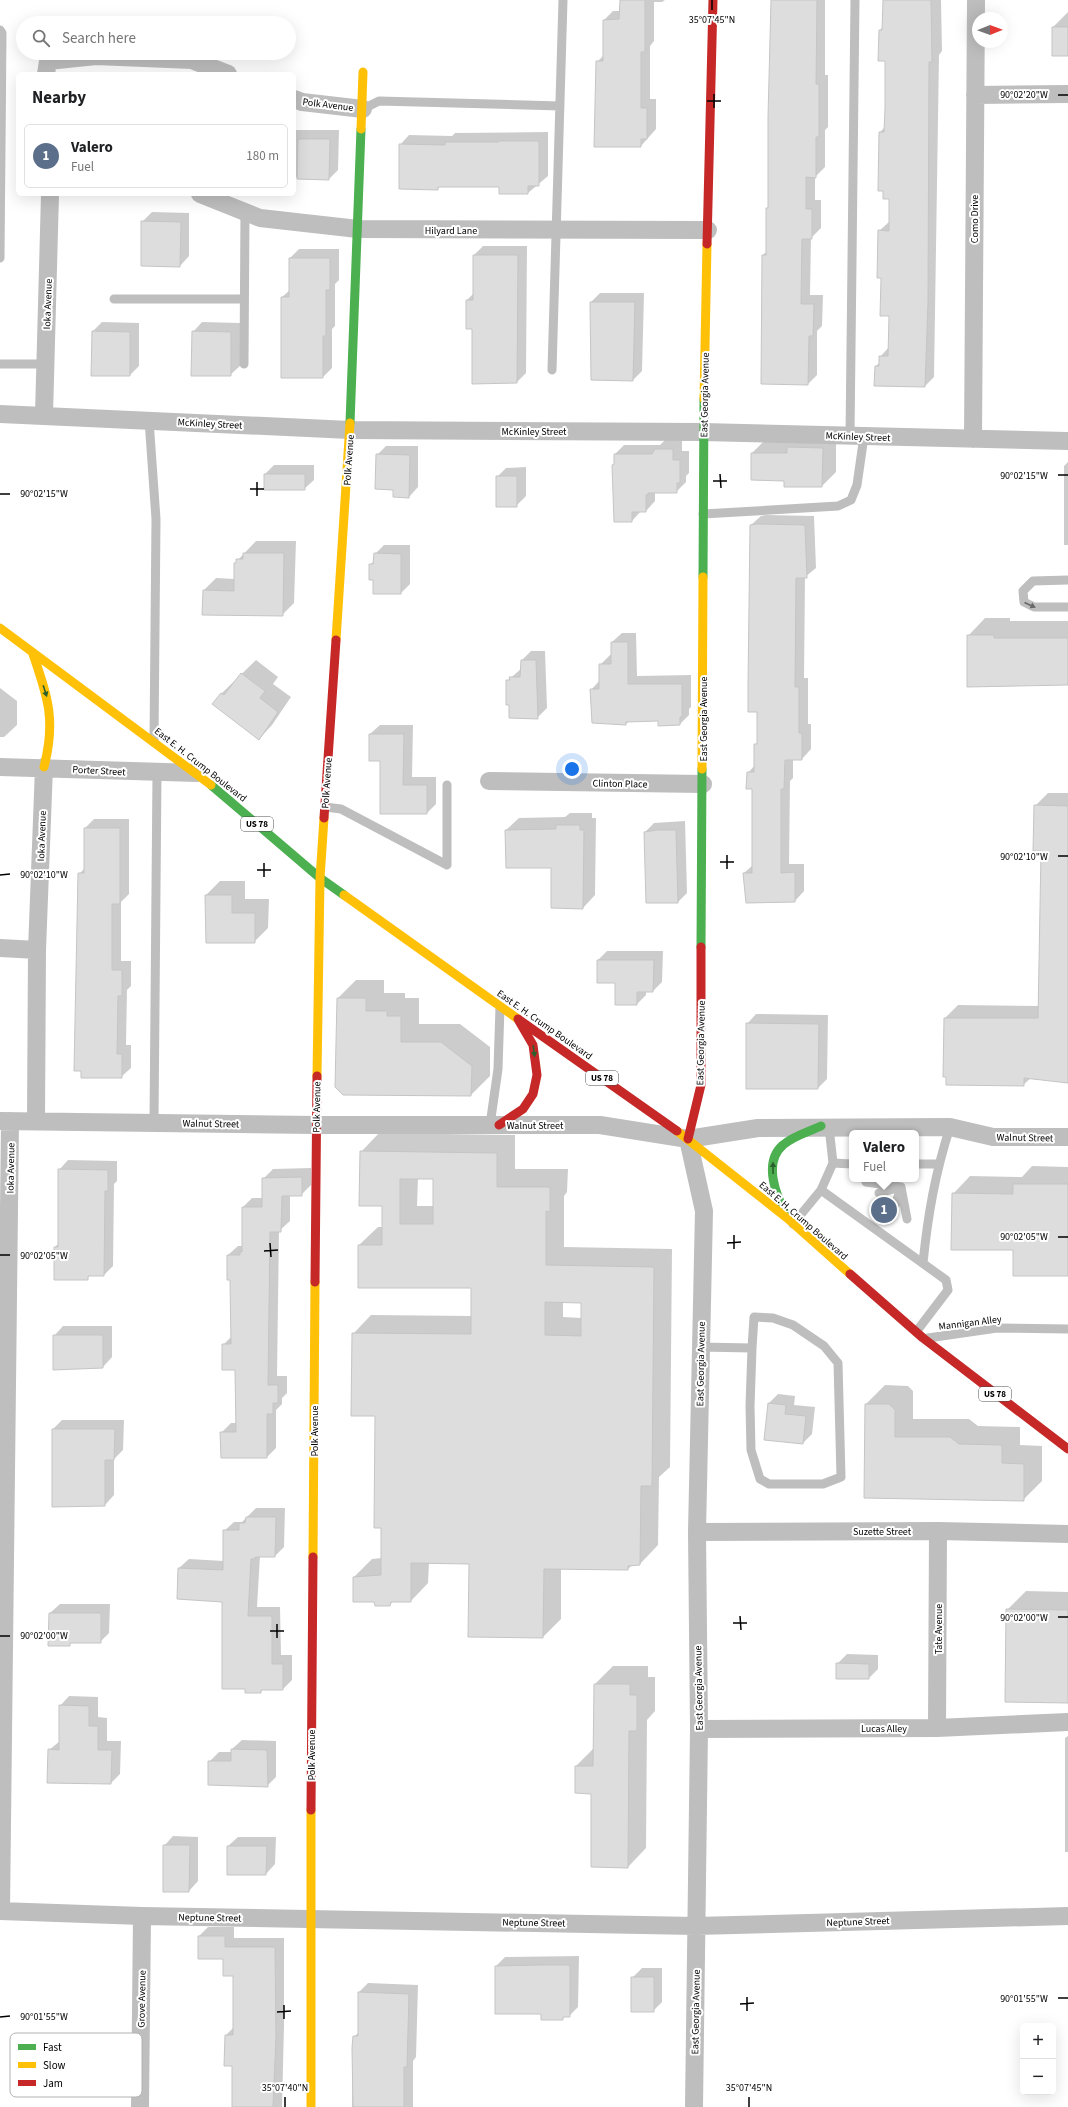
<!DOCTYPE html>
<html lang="en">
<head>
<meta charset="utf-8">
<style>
	:root { --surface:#fff; --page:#f6f6f6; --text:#202124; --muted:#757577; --line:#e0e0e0; --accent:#1a73e8 }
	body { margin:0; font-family:"Source Sans 3",sans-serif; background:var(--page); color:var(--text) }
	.controls { position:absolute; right:12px; bottom:12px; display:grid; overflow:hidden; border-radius:6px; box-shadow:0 4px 16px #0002 }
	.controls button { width:36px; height:36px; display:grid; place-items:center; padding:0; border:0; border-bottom:1px solid var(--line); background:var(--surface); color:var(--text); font:20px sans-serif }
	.compass { position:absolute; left:972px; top:12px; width:36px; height:36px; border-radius:50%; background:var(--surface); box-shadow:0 4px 16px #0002; rotate:89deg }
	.you { position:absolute; left:572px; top:769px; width:14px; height:14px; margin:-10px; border:3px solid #fff; border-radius:50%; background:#1a73e8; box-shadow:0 0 0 6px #1a73e833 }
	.badge { display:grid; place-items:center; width:26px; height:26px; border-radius:50%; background:var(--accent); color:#fff; font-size:13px; font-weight:700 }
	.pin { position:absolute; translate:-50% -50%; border:2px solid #fff; box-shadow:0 1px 4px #0006 }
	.popup { position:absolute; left:849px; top:1130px; width:70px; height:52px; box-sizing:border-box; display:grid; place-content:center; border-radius:6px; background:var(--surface); filter:drop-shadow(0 1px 3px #0005); font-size:13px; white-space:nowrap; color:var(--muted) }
	.popup b { font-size:15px; color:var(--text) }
	.popup::after { content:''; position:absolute; left:50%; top:100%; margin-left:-8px; border:8px solid transparent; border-top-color:var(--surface) }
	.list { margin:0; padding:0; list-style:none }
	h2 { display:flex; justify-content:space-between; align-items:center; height:52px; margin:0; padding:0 16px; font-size:17px }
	h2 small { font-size:13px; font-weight:400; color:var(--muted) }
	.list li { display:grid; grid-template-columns:26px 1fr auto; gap:12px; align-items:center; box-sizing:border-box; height:64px; margin:0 8px 8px; padding:0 8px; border:1px solid var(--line); border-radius:6px }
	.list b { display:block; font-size:15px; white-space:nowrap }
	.list p { margin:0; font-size:13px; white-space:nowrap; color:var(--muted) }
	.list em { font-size:13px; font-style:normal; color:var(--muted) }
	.icon { flex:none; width:22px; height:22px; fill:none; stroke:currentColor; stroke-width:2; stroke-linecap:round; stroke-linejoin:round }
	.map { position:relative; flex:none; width:1068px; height:2107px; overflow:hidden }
	.search { position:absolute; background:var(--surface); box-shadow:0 4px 16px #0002; left:16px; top:16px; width:280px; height:44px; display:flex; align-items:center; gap:10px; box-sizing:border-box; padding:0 14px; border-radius:22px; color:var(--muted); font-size:15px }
	.panel { position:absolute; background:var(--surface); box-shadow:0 4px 16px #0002; left:16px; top:72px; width:280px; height:124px; border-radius:6px }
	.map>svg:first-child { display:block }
	.shadow { fill:#0003; fill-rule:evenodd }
	.building { fill:#ddd; stroke:#c5c5c5; fill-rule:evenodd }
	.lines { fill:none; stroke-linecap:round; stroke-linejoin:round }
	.lane { stroke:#bebebe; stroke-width:9 }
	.street { stroke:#bebebe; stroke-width:18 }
	.fast { stroke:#4caf50; stroke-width:9 }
	.slow { stroke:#ffc107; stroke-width:9 }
	.jam { stroke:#c62828; stroke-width:9 }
	.oneway { fill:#686868 }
	.oneway2 { fill:#2a602c }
	.ticks { fill:none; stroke:#000; stroke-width:1.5 }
	.labels { text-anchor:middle; stroke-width:4; stroke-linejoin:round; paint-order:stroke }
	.shield { fill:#fff; stroke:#4c4c4c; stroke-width:1 }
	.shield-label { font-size:9px; font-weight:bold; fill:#000 }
	.street-label { font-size:10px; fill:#000; stroke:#fff }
	.key { fill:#fff; stroke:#b2b2b2; stroke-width:1 }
	.key-label { font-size:11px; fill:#000 }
	.ticks-label { font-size:10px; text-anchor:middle; fill:#000; stroke:#fff; stroke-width:4; stroke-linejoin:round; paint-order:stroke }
</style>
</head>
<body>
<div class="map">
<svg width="1068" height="2107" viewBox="0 0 1068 2107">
	<rect width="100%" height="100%" fill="#fff"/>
	<path class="shadow" d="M621,0H665L662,2H654V41L650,46V99H656V129L641,146L597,62L604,55V20L613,11H620Z
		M771,0H825V75H828V127L825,130V167L815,177V200H821V228L811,238L810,295H823L822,326L817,331V375L808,384L763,255L767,251V208L769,207Z
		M884,0H941L942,51L939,55L934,377L925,386L876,366L880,362V357L889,347L890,315L882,277L879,231L890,221V198L880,132L885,127L886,60H879L880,30L884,26Z
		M1068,12V55L1053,27Z
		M294,130H339L338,170L329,179L294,177Z
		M548,132V176L528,193L500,186H440L438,189L400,145L409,135L452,136L455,133Z
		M152,212L189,213V256L180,266L142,222Z
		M483,246H527L526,373L517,382L473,328L467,300L474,293V255Z
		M299,249H339V280L335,284V326L332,329V368L323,377L282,297L290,290V258Z
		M600,293H644L642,371L633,380L592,379L591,302Z
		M102,322L139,323V366L130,375L93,331Z
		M202,322L240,323V366L230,375L193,332Z
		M836,434V472L822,486H785V480L752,479V453L766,439Z
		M665,440H682V451H689V473L686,476V482L676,492H655V501L646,511H641L632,521L613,465L615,463V454L624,445H660Z
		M386,446H418V487L409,497L377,455Z
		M1068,462V545H1064V466Z
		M274,465H314V480L304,489L265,474Z
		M526,467V496L516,506L497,477L506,468Z
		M766,515L814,516L816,568L805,577L804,678H808V724H811V749L802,759H793V778L790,781L789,864H804V891L795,901L744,873L753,865V788L748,773L755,765V745L758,742L751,525L761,516Z
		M256,541H296L294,603L282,615L204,590L216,578L235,579V563Z
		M384,545H410V584L401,593L374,579L370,565L374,561L375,554Z
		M985,618H1010V621H1068V684L968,636Z
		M622,633H636L637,676L691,675V707L689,709V715L680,724L659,720L629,721L626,724L591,690L600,680V665L610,655H612V642Z
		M531,651H545L547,708L537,718L507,681L522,668V660Z
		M256,660L278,677L273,684L291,697L272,725L259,739L213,704L222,693Z
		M0,688L17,701V725L4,737H0Z
		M380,725H413L412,777H436V804L427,813L381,760L370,734Z
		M1048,793H1068V1083L1031,1078L1023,1085L945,1018L958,1005L1040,1006L1042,850L1035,806Z
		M570,813H592V818H596L595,895L583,908L552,867L506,830L519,818L565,817Z
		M94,819H129V894L121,902V961H131V986L127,990L126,1045H131V1068L121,1077L79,874L85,868V828Z
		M685,821L687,893L678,902L645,832L654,823Z
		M220,881H245V899H269L268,928L254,942H207L206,895Z
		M607,951H663L662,982L653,991H646V995L637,1004L598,960Z
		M356,980H384V993H405V998H419V1024H460L490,1047V1076L471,1095L338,998Z
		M756,1014L828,1015L827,1079L818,1088L747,1024Z
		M379,1133L515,1135V1169H568L567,1192L564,1196V1247L672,1249L670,1467L659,1477L658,1545L640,1564H633L628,1569L561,1568V1619L543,1637L470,1563L429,1562L428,1583L410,1602L393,1601L390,1605L375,1601L354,1577L372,1559L382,1558V1528L376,1415L353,1334L371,1315L472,1316V1287L359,1245L378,1227H383V1205L361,1152ZM418,1178H434V1206H417ZM563,1302H582V1318L563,1317Z
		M68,1160L117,1161V1181L114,1184L113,1266L104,1275H90L87,1279L55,1247L59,1243V1170Z
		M1032,1166L1068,1167V1275L1014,1249L953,1194L970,1176L1022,1177Z
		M311,1168V1185L301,1195H290V1221L279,1231L277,1376H287V1393L282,1398V1404L276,1410V1448L267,1457L221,1433L231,1423H236V1369L223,1345L232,1336L231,1279L228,1255L238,1246H243V1207L252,1198H263V1179L273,1169Z
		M63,1326H112V1357L103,1367L54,1336Z
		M885,1385L908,1386L913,1391V1419H969L978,1426L1020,1427V1445L1042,1446V1481L1023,1500L865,1497L866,1404Z
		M778,1394L795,1396L794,1405L815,1407L812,1434L803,1443L769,1403Z
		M62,1420H124L123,1450L114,1459V1495L105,1505L53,1429Z
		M256,1508H285L284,1547L275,1556H260L257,1607H280L281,1655H292V1680L283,1689H263L261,1692L223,1601L179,1568L189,1559L224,1561V1531L234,1522H242Z
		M1026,1591L1068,1592V1702L1007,1610Z
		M60,1604H110L109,1633L100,1642H72L69,1645L50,1613Z
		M847,1654L878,1655V1669L869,1678L837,1664Z
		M613,1666H648V1677H655V1711L647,1720L646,1848L628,1867L592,1793L576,1766L594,1748L595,1684Z
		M69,1696L98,1697V1717L107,1718V1741H121L120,1774L111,1783L49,1750L60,1741V1706Z
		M1068,1736V1852H1065V1738Z
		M242,1740L276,1741V1777L267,1786L209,1762L219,1752H232V1749Z
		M173,1836L198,1837V1881L189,1891L164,1846Z
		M238,1837H276L275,1864L266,1874L228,1846Z
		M208,1927H234V1938H284V2026L282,2107H234L233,2065L226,2035L234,2027V1975L224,1958L199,1936Z
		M579,1956L578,2007L569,2016H565L562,2019L542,2013L496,1966L505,1957Z
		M642,1968H662V2002L653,2011L632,1978Z
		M368,1983L418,1985L416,2057L413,2061V2107H352L353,2048L354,2037L359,2032V1992Z"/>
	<path class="building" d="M620,0H645V52H641V108H647V139H641V147H594L596,61H603V20L619,19Z
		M771,0H817L816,84H819V137H816V178L806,177V209H812V239H802L801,304H814L813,336H809L808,385L761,384L762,255H766V208H768V117Z
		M883,0H931L932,62H929L928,303L925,387L874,386L875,366H879V356H888L889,316H880L881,278H877L878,230L889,231V199H883V191H878L879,132H884L885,108V61H878L879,30H882Z
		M1052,27H1068V56H1052Z
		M298,139H330L329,180L297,179Z
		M499,141H539V186H528V194H499V187H438V190L399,189V144L445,145V142H499Z
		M141,221L181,222L180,267L141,266Z
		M473,255H518L517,383L472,384V329H466V300H473Z
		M289,258H330V290H326V336H323V378H281V297H289Z
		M590,302H635L633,381L591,380Z
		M92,331L130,332V376H91Z
		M192,331L231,332V376H191Z
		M787,447L823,448L822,487H784V481L751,480V453H787Z
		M655,449H673V460H680V483H677V493H648V495H646V512H632V522H614L612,465L614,464V454H652Z
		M376,454L410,455L409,498L393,497V490L375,489Z
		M264,474H305V490H264Z
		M496,476H517V507H496Z
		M756,524L805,525L807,578H796L795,687H799V733H802V760H785L784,789H781V873L795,872V902L746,903L743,873H752V789H746L747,772H754V744H757V712H748V686L750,525Z
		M243,553H284L283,616L202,615L203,590L234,591V563H236V559H243Z
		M374,553L401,554V594H373V580H369V564H373Z
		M967,635H994V638H1068V685L967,687Z
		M611,642H628V684H682V717H680V725L658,726V721L626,722V725L592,723L590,689H599V664H611Z
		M521,660H536L538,719L509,718V705H506V680H510L509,677H520Z
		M241,673L265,691L260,698L278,712L259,740L212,704L221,693L224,695Z
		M369,734H404L403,785H427V814H380V761H369Z
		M1034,805L1068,806V1083L1024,1078V1086L946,1085V1077H943L944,1018H1038L1041,851H1033Z
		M556,825H580V830H584L583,909L551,908V868H506L505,830L556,829Z
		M84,828H120V904H112V970H122V996H118L117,1054H122V1078H81V1071H74L78,873H84Z
		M657,830H676L678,903H646L644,832Z
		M205,895H232V913H255V943H206Z
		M597,960H654L653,992H637V1005H615V983H597Z
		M337,998H366V1011H387V1016H401V1042H441L472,1066L471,1096L343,1095L335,1087Z
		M746,1023L819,1024L818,1089H746Z
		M360,1151L497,1153V1187H550V1212L546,1211V1265L654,1267L652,1486H641L640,1565L628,1566V1570L544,1569L543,1638L468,1637L469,1564L411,1563V1602H391L390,1606H375L374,1602H353V1577L381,1575V1528H374L375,1416H351L352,1333L471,1334V1288H358V1245H382V1206H359ZM400,1179H433V1224H400ZM545,1302L581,1303V1336L545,1335Z
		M58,1169L108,1170V1191H105L104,1276H88V1280H54V1247H58Z
		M302,1177V1196H282L281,1232H270L268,1385H278V1403H273V1414H267V1458H221L220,1432H236L235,1370H222V1344H231L230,1280H227V1255H240V1252H242V1207H262V1178Z
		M1013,1184H1068V1276H1013V1250H951L952,1193L1013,1194Z
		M53,1335H103V1368L53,1370Z
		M768,1403L786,1405L785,1414L806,1416L803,1444L764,1440Z
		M865,1404H889L895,1410V1437H950L959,1444L1002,1445V1463L1024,1464V1501L864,1498Z
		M52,1429H115L114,1460H105V1506L52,1507Z
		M246,1517H276L275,1557H255V1559H251L248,1616H272V1664H283V1690H261V1693H245V1689H222V1602L177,1599L178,1568L223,1570V1530H239V1523H245Z
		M1006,1609L1068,1610V1703L1005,1702Z
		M49,1613H101V1643H70V1646H48Z
		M836,1663L869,1664V1679H836Z
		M594,1684H630V1695H637V1731H629L628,1868L591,1867V1794L575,1793V1766H593Z
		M59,1705L89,1706V1726H98V1750H112L111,1784L47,1783L48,1749L59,1750Z
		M231,1749L267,1750L268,1787L208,1785V1761H231Z
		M163,1845H190L189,1892H163Z
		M227,1846H267L266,1875H227Z
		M198,1936H225V1947H275L276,2036L273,2107H232V2066H224L225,2035H233V1976H223V1959H198Z
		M540,1965H570V2017H563V2020H541V2014H495V1966Z
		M631,1977H654V2012H631Z
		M358,1992L409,1994L407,2067H404V2107H353L352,2048L353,2036H358Z"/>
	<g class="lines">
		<path class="lane" d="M0,30L2,33L0,258
			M363,109L379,101L560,106
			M114,299H244
			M0,364H45
			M244,364L245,212
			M552,370L563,0
			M149,420L156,519L154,740
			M850,435L855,0
			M703,514L838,506L851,500L857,485L864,436
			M1068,580L1033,581L1023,591L1024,602L1034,607H1068
			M325,807L341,809L447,865V785
			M154,1122L157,773
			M490,1125L498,1069L500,1007
			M833,1163L852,1164
			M916,1164H938
			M866,1182L901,1187L879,1193
			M821,1190L946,1280L948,1290L916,1332
			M895,1206L901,1187L907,1219
			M793,1224L821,1190L833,1163L829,1127
			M923,1263C928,1214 935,1174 950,1127
			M928,1338L997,1328L1068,1329
			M700,1347L752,1348L754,1317L773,1318L793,1325L824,1346L838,1363L841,1477L823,1484H769L760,1479L751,1450L750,1406L752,1348"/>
		<path class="street" d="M46,74L48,61L96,56L192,60L228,74
			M975,95L1068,94
			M294,99L302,102L363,109
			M200,194L260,218L358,229L708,230
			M0,414L350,430L703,432L1068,441
			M44,415L50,194
			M973,439L976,0
			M0,767L197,773
			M489,781L703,784
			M0,948L37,950
			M0,1121L316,1125H600L688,1139L758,1128L950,1127L993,1137H1068
			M36,1121L37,950L44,767
			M688,1139L704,1211L697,1532L699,1729L694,2107
			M697,1532L938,1531L1068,1534
			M937,1728L938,1531
			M699,1729L937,1728L1068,1722
			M0,1911L142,1916L696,1926L1068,1916
			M1,1911L10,1121
			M140,2107L142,1916"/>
		<path class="fast" d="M350,423L361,129
			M703,577L704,399
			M211,785L320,878L344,895
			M701,947L702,769
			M787,1217C777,1197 762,1163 783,1145C793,1136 808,1132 821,1126"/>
		<path class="slow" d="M361,129L363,72
			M704,399L707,244
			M0,628L211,785
			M336,640L350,423
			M33,654C48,698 56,720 44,767
			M702,769L703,577
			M344,895L518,1019
			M317,1076L320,878L324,818
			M677,1131L787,1218L850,1274
			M313,1557L315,1282
			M311,1810V2107"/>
		<path class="jam" d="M707,244L713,0
			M324,818L336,640
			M518,1019L677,1131
			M499,1125L523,1109L533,1094L537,1075L533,1045L519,1021
			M688,1139L701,1085V947
			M850,1274L923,1338L1068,1449
			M315,1282L317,1076
			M311,1810L313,1557"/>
	</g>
	<defs><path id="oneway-solid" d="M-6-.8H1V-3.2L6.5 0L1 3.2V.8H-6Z"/></defs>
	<use class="oneway" href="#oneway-solid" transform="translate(1030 605) rotate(24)"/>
	<g class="oneway2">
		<use href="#oneway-solid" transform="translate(45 691) rotate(72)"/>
		<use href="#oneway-solid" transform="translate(534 1051) rotate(82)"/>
		<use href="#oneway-solid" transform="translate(773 1168) rotate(-90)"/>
	</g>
	<path class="ticks" d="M712,0V10M714,94V108M1058,95H1068M707,101H721M720,474L721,488M1058,475H1068M713,481H727M257,482V496M250,489H264M0,494H10M727,855V869M1058,856H1068M720,862H734M264,863V877M257,870H271M0,875L10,874M734,1235V1249M1058,1237H1068M270,1243L271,1257M727,1243L741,1242M264,1251L278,1250M0,1255H10M740,1616L741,1630M1058,1617H1068M733,1623H747M277,1624V1638M270,1631H284M0,1636H10M747,1997V2011M1058,1998H1068M740,2004L754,2003M284,2005V2019M277,2012L291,2011M0,2017L10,2016M285,2097V2107M749,2097V2107"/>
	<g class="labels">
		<g class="shield">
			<rect x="241" y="817" width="32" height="14" rx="3"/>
			<rect x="586" y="1071" width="32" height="14" rx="3"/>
			<rect x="979" y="1387" width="32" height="14" rx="3"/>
		</g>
		<g class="shield-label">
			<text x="257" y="827">US 78</text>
			<text x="602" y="1081">US 78</text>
			<text x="995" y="1397">US 78</text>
		</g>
		<g class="street-label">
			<text transform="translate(328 104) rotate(7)" y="4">Polk Avenue</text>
			<text transform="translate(974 219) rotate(-90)" y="4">Como Drive</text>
			<text x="451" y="234">Hilyard Lane</text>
			<text transform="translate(47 304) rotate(-88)" y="4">Ioka Avenue</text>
			<text transform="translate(704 395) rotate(-89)" y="4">East Georgia Avenue</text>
			<text transform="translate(210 423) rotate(3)" y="4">McKinley Street</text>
			<text x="534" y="435">McKinley Street</text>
			<text transform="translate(858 436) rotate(2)" y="4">McKinley Street</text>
			<text transform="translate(348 460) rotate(-86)" y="4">Polk Avenue</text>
			<text transform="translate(703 719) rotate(-90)" y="4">East Georgia Avenue</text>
			<text transform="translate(201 764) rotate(38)" y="4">East E. H. Crump Boulevard</text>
			<text transform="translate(99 770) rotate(3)" y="4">Porter Street</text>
			<text transform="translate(326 783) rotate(-86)" y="4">Polk Avenue</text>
			<text transform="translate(620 783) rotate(1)" y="4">Clinton Place</text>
			<text transform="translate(41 836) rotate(-88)" y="4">Ioka Avenue</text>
			<text transform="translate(545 1024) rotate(35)" y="4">East E. H. Crump Boulevard</text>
			<text transform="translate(700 1043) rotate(-89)" y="4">East Georgia Avenue</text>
			<text transform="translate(316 1107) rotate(-89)" y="4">Polk Avenue</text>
			<text transform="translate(211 1123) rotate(1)" y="4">Walnut Street</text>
			<text x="535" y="1129">Walnut Street</text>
			<text transform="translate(1025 1137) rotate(1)" y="4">Walnut Street</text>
			<text transform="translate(10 1168) rotate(-89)" y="4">Ioka Avenue</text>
			<text transform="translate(804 1220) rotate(41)" y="4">East E. H. Crump Boulevard</text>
			<text transform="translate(970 1322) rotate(-7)" y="4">Mannigan Alley</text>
			<text transform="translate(700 1364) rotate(-89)" y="4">East Georgia Avenue</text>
			<text transform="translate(314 1431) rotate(-90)" y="4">Polk Avenue</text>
			<text x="882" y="1535">Suzette Street</text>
			<text transform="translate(938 1629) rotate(-90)" y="4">Tate Avenue</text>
			<text transform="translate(698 1688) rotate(-91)" y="4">East Georgia Avenue</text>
			<text x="884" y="1732">Lucas Alley</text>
			<text transform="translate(311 1755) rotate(-90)" y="4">Polk Avenue</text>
			<text transform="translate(210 1917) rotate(1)" y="4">Neptune Street</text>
			<text transform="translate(858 1921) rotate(-2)" y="4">Neptune Street</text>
			<text transform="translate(534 1922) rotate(1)" y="4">Neptune Street</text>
			<text transform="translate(141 1999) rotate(-89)" y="4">Grove Avenue</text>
			<text transform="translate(695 2012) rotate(-89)" y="4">East Georgia Avenue</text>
		</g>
	</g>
	<rect x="10" y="2033" width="132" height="64" rx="6" class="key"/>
	<rect x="18" y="2044" width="18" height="6" fill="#4caf50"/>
	<rect x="18" y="2062" width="18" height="6" fill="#ffc107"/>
	<rect x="18" y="2080" width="18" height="6" fill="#c62828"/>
	<g class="key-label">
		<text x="43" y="2051">Fast</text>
		<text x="43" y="2069">Slow</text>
		<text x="43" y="2087">Jam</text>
	</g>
	<g class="ticks-label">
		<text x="712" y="23">35°07'45"N</text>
		<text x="1024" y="98">90°02'20"W</text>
		<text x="1024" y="479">90°02'15"W</text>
		<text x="44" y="497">90°02'15"W</text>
		<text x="1024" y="860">90°02'10"W</text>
		<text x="44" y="878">90°02'10"W</text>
		<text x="1024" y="1240">90°02'05"W</text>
		<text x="44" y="1259">90°02'05"W</text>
		<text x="1024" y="1621">90°02'00"W</text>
		<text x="44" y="1639">90°02'00"W</text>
		<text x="1024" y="2002">90°01'55"W</text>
		<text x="44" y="2020">90°01'55"W</text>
		<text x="285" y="2091">35°07'40"N</text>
		<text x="749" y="2091">35°07'45"N</text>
	</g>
</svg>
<div class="controls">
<button>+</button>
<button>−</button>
</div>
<svg class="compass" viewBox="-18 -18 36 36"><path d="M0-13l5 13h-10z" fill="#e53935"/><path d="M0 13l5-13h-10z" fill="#757577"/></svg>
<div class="you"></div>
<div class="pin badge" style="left:884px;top:1210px;background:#5c6f8a">1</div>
<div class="popup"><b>Valero</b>Fuel</div>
<div class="search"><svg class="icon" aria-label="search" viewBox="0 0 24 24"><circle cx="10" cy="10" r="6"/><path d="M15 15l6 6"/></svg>Search here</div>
<section class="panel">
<h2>Nearby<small></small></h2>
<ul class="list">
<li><span class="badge" style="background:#5c6f8a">1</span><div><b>Valero</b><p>Fuel</p></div><em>180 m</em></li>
</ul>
</section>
</div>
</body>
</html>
